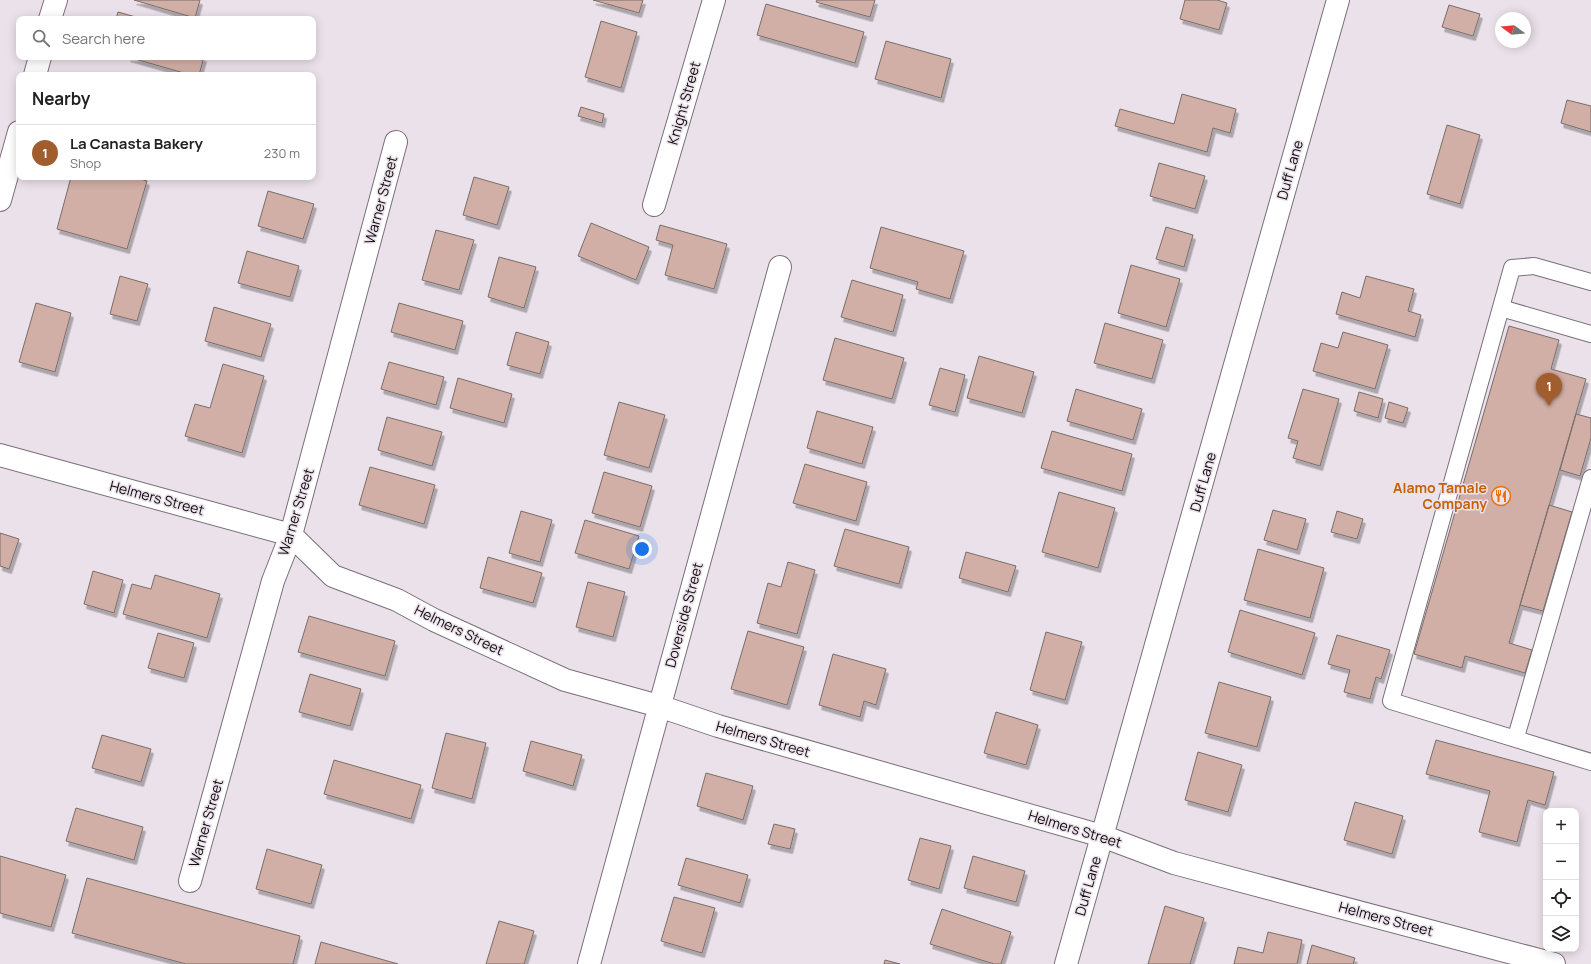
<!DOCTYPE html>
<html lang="en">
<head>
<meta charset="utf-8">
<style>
	:root { --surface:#fff; --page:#f2f2f2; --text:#222; --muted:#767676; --line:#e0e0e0; --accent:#a15d2e }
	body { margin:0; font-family:Manrope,sans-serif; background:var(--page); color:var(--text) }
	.controls { position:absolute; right:12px; bottom:12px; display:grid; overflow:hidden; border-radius:8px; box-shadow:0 2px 10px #0003 }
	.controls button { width:36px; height:36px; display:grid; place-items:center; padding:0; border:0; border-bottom:1px solid var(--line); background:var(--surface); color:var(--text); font:20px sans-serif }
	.compass { position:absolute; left:1495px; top:12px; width:36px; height:36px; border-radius:50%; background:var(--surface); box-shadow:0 2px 10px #0003; rotate:286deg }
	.you { position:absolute; left:642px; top:549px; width:14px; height:14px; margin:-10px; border:3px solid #fff; border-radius:50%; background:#1a73e8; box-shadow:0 0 0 6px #1a73e833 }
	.badge { display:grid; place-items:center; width:26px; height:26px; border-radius:50%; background:var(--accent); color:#fff; font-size:13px; font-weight:700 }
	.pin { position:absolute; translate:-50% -33px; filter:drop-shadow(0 1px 2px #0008) }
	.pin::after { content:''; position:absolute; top:21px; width:14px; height:12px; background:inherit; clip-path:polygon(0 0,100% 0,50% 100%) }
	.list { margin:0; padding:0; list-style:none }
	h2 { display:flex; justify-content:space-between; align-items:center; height:52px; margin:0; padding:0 16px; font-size:17px }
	h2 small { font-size:13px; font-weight:400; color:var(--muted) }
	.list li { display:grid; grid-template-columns:26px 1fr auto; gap:12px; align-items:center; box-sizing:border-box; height:56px; padding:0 16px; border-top:1px solid var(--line) }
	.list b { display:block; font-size:15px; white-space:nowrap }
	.list p { margin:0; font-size:13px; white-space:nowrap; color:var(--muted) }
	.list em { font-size:13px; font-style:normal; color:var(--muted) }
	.icon { flex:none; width:22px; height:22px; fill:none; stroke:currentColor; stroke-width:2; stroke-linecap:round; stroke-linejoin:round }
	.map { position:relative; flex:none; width:1591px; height:964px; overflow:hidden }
	.search { position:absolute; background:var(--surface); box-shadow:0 2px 10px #0003; left:16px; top:16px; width:300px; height:44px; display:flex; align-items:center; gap:10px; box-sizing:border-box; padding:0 14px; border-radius:8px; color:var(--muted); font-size:15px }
	.panel { position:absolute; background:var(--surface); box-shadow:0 2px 10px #0003; left:16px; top:72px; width:300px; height:108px; border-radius:8px }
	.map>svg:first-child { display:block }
	.building { fill:#d1afa6; stroke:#796d69; filter:url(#shadow) }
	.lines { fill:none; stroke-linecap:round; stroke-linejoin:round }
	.lane-casing { stroke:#797079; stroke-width:18 }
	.street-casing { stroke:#797079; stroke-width:24 }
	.lane { stroke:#fff; stroke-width:16 }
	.street { stroke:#fff; stroke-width:22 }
	.labels { text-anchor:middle; stroke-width:3; stroke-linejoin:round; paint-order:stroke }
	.street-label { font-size:14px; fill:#0e0a0d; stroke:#ebe1ea }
	.food-label { font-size:14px; font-weight:bold; fill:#c56008; stroke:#ebe1ea; text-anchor:end }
</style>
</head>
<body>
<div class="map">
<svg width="1591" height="964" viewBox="0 0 1591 964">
	<defs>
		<filter id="shadow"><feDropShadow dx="2.5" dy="4.5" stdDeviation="0" flood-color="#0004"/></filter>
	</defs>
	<rect width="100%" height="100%" fill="#ebe1ea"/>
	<path class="building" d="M134,0H200L195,18Z
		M593,0H643L639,13Z
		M817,0H875L870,17L816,2Z
		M1185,0H1217L1227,3L1219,30L1180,19Z
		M766,4L864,32L855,63L757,35Z
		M1449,5L1480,14L1473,36L1442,27Z
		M118,12L143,19H116Z
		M601,21L637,32L621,88L585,77Z
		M886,41L951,59L941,98L875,79Z
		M128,57H204L199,75H191Z
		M1182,94L1236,109L1230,133L1213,128L1207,152L1115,126L1120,109L1174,124Z
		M1567,100L1591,106V132L1561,123Z
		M581,107L604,114L602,123L578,116Z
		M1447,125L1480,135L1460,204L1427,194Z
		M1159,163L1205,176L1195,209L1150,196Z
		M71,177H134L147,181L127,249L57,229Z
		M474,177L509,187L497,225L463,215Z
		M268,191L314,204L303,239L258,226Z
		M591,223L649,247L636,280L578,256Z
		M660,225L727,244L714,289L665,275L673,245L656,240Z
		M881,227L964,251L950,299L916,289L918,282L870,268Z
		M1166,227L1193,235L1184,267L1156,259Z
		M436,230L474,240L459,290L422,280Z
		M247,251L299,266L290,297L238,283Z
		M499,257L536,267L524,308L488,297Z
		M1131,265L1180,279L1166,327L1118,313Z
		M120,276L148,284L137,321L110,314Z
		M1366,276L1414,289L1408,311L1421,315L1415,337L1336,314L1342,292L1360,298Z
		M852,280L903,295L893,332L841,317Z
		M36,303L71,313L55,372L19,362Z
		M399,303L463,321L455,350L391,332Z
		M214,307L271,324L261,357L205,341Z
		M1105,323L1163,340L1152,379L1094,363Z
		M1509,326L1559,340L1551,369L1586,379L1509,643L1532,650L1525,673L1465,656L1462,668L1414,654Z
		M516,332L549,342L540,374L507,365Z
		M1343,332L1388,345L1375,389L1313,371L1321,343L1338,348Z
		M835,338L904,358L892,399L823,380Z
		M979,356L1034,372L1022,413L967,398Z
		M389,362L444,377L436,405L381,389Z
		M223,364L264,376L242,453L185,436L195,404L210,408Z
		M940,368L965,375L955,412L929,405Z
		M458,378L512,394L504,423L450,408Z
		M1076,389L1142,409L1133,440L1067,421Z
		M1303,389L1339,399L1320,466L1293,458L1298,441L1288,438Z
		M1359,392L1383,399L1378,418L1354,411Z
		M619,402L665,415L649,468L604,455Z
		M1389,402L1408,408L1403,423L1385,418Z
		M817,411L873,427L862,464L807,448Z
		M1576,414L1591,418V438L1580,476L1560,470Z
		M387,417L442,432L432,466L378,450Z
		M1052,431L1132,454L1122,491L1041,468Z
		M805,464L867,482L856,521L793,503Z
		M370,467L435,485L424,524L359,505Z
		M604,472L652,486L640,527L592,513Z
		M1059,492L1115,508L1098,568L1042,552Z
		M1549,505L1572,512L1543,611L1520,605Z
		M1273,510L1306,519L1297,550L1264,540Z
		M521,511L552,520L540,562L509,553Z
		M1337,511L1363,519L1357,539L1331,532Z
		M585,520L639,536L629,569L575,553Z
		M845,529L909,547L899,584L834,566Z
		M0,533L19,539L9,569L0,566Z
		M1258,549L1324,568L1310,618L1244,600Z
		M966,552L1016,566L1008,592L959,578Z
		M488,557L542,573L533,603L480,588Z
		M788,562L815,570L797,634L757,623L768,583L781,587Z
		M93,571L123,580L114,613L84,604Z
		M155,575L220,594L207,638L123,614L132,584L151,589Z
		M588,582L625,592L613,637L576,627Z
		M1240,610L1315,633L1302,675L1228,652Z
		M309,616L395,641L385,676L298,652Z
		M748,631L804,647L787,705L731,689Z
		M1046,632L1082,642L1065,700L1030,690Z
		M158,633L194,643L184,678L148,668Z
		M1337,635L1390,650L1381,679L1376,677L1370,699L1344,692L1350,670L1328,664Z
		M833,654L886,669L876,705L864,701L860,717L819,705Z
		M310,674L361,689L350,726L299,712Z
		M1219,682L1271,697L1257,747L1205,733Z
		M996,712L1038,725L1026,765L984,753Z
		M446,733L486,743L472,799L432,788Z
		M102,735L151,749L141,782L92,768Z
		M1436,740L1554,772L1545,805L1528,800L1517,842L1479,832L1490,791L1426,774Z
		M531,741L582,755L573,786L523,771Z
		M1198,752L1242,765L1228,812L1185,800Z
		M334,760L421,785L411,819L324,794Z
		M706,773L753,786L743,820L697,806Z
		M1355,802L1403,816L1392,854L1344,840Z
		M76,808L143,827L134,860L66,841Z
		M774,824L795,829L790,849L768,844Z
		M920,838L951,846L939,889L908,880Z
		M267,849L322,865L311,904L256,889Z
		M0,856L66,875L51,927L0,913Z
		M973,856L1025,871L1016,902L964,888Z
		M686,858L748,875L740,903L678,885Z
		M87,878L300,936L293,964H186L72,933Z
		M674,897L715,908L702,953L661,941Z
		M1165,906L1204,918L1190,964H1148Z
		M942,909L1011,932L1001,964H994L930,944Z
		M499,921L534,931L524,964H486Z
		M1268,932L1302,940L1297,964H1234L1238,947L1263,953Z
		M321,942L398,964H315Z
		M1312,945L1355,958L1353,964H1307Z
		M885,960L900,964H884Z"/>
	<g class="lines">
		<defs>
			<path id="lane" d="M1591,282L1534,266L1512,268L1391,701L1591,762
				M1501,308L1591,334
				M1516,737L1591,478"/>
			<path id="street" d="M50,19L56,0
				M35,75L40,57
				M0,200L19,132
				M654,205L714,0
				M0,455L291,535L333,576L397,600L434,620L565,680L659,706L718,726L1102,836L1174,863L1554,964
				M190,881L273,581L291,535L396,142
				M589,964L780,267
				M1066,964L1338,0"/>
		</defs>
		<use href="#lane" class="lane-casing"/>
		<use href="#street" class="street-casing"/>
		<use href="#lane" class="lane"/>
		<use href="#street" class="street"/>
	</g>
	<defs>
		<symbol id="restaurant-ring" viewBox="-11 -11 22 22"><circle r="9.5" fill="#ebe1ea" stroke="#e8710a" stroke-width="1.5"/><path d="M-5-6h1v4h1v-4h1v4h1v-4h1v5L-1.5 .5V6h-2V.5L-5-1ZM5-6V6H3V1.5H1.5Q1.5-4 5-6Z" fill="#e8710a"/></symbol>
	</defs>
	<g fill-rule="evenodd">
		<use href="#restaurant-ring" x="1490" y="485" width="22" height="22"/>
	</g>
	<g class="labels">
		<g class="street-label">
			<text transform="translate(684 103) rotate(-74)" y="5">Knight Street</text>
			<text transform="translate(1290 170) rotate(-74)" y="5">Duff Lane</text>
			<text transform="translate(381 200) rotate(-75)" y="5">Warner Street</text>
			<text transform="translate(1203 482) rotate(-74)" y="5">Duff Lane</text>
			<text transform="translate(157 498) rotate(15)" y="5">Helmers Street</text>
			<text transform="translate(296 512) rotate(-73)" y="5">Warner Street</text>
			<text transform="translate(684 615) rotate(-75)" y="5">Doverside Street</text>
			<text transform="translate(459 630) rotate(26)" y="5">Helmers Street</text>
			<text transform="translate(763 739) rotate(16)" y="5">Helmers Street</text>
			<text transform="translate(206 823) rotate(-74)" y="5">Warner Street</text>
			<text transform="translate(1075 829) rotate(17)" y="5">Helmers Street</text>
			<text transform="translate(1088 886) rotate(-74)" y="5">Duff Lane</text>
			<text transform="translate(1386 919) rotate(15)" y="5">Helmers Street</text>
		</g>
		<g class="food-label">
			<text x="1487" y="493">Alamo Tamale<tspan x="1487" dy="16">Company</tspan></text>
		</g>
	</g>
</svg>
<div class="controls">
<button>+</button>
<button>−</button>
<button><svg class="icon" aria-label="locate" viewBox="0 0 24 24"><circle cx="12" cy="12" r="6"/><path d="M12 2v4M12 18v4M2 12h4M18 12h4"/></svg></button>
<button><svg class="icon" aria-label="layers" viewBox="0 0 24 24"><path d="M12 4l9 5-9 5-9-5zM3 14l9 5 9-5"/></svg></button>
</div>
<svg class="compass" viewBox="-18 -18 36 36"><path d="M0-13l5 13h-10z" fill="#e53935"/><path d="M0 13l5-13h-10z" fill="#767676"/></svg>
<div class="you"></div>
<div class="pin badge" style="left:1549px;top:406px">1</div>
<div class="search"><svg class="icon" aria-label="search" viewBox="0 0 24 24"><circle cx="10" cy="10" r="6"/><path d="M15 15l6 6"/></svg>Search here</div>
<section class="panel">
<h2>Nearby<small></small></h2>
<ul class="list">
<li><span class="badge">1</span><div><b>La Canasta Bakery</b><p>Shop</p></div><em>230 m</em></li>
</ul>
</section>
</div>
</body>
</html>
